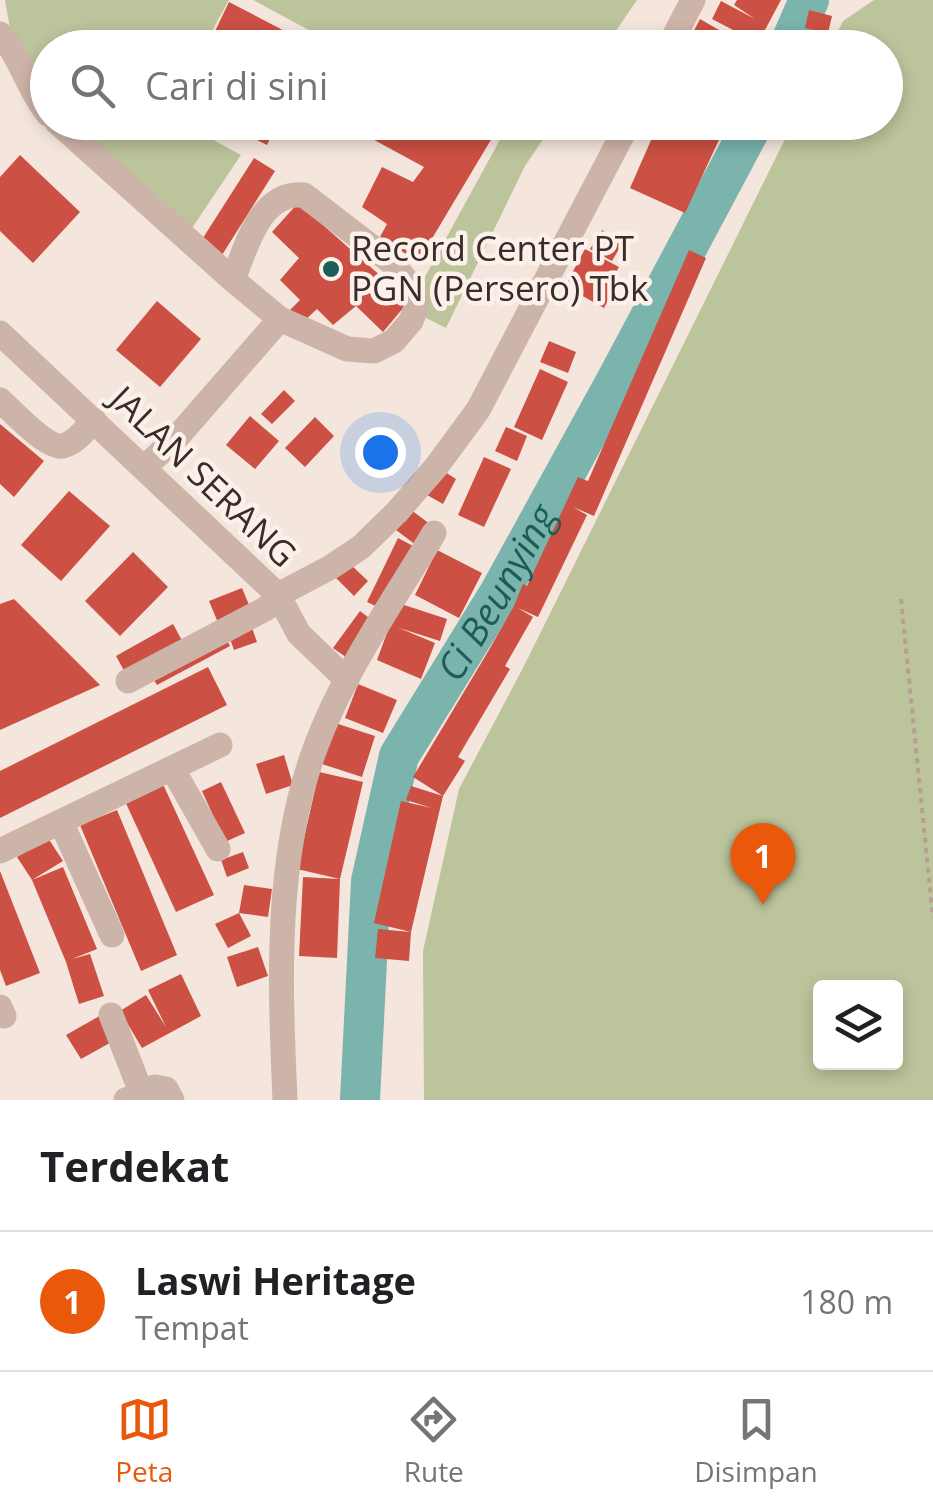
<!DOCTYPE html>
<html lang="id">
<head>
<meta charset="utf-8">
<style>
	:root { --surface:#fff; --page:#f6f6f6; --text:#202124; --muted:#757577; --line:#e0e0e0; --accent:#ea580c }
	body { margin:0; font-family:"Open Sans",sans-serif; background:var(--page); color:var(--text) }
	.controls { position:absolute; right:30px; bottom:30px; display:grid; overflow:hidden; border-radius:10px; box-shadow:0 5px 15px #0003 }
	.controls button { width:90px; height:90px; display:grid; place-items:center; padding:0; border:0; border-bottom:2px solid var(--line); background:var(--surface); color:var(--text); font:50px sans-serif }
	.you { position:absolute; left:380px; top:452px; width:35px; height:35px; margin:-25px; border:8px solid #fff; border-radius:50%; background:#1a73e8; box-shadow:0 0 0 15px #1a73e833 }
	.badge { display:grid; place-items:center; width:65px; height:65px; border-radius:50%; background:var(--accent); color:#fff; font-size:32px; font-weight:700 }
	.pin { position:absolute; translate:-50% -82px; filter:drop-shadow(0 2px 5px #0008) }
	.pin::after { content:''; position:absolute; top:52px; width:35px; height:30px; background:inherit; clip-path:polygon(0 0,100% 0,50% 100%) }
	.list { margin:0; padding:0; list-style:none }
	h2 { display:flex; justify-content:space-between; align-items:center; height:130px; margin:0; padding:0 40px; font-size:42px }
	h2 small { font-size:32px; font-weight:400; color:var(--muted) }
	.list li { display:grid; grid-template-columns:65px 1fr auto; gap:30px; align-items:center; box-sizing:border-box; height:140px; padding:0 40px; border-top:2px solid var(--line) }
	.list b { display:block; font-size:38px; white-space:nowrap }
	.list p { margin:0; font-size:32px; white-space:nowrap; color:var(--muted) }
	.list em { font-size:32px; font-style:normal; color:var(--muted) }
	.icon { flex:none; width:55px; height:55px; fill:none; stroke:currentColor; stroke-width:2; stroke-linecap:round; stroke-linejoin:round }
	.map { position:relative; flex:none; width:933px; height:1100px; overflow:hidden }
	.search { position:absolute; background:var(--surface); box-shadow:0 5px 15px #0003; left:30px; right:30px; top:30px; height:110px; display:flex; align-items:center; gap:25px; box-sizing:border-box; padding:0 35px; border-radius:55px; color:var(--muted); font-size:38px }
	.sheet { height:270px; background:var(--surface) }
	nav { display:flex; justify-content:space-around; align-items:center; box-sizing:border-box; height:140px; border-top:2px solid var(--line); background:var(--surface); font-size:28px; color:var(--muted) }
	nav a { display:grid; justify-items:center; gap:5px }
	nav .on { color:var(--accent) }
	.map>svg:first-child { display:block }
	.green { fill:#bcc49c; fill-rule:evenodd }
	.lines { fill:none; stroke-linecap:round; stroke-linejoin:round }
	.river { stroke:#7bb3ad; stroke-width:40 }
	.building { fill:#cc5043 }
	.path { stroke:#b99d92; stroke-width:4; stroke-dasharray:5 5; stroke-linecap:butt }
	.minor { stroke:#cdb4a8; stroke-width:25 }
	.poi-dot { fill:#1c5d58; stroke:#fbf1ea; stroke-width:4 }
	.labels { text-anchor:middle; stroke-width:9; stroke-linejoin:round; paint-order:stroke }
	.poi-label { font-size:35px; fill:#392c29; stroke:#fbf1ea; text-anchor:start }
	.street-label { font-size:35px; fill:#392c29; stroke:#fbf1ea }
	.water-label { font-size:38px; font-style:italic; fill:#1c5d58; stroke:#fbf1ea }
</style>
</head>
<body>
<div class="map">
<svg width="933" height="1100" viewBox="0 0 933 1100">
	<rect width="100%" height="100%" fill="#f4e6dd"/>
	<path class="green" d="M5,0H229L203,47L48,48L47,99L11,34Z
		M253,0H637L605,47H340Z
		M874,0H933V1100H424L423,951L459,789L525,664L793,123L886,122V48L830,47L843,21ZM820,988H896V1062H820Z
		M67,123H212L208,137L241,155L190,231Z
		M478,123H554L525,166L446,328L426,318L421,284L502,136Z"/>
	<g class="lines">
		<g class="river">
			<path d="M788,48L809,0"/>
			<path id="s1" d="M360,1100L371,881L399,756L500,592L616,381L754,122"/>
		</g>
	</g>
	<path class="building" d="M737,0H781L758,43L712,19L721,1L755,19L734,5Z
		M229,2L317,48H207Z
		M809,10L832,16L828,33L805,28Z
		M700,19L719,30L752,48H697L688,42Z
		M233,122H278L267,145L231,127Z
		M341,122H462L492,138L418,262L380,237L387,224L362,207L382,167L413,182L424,167Z
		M659,122H709L724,129L685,213L630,188Z
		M20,155L80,212L33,263L0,231V177Z
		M254,158L275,171L222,255L201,241Z
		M298,203L409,301L383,332L356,306L333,325L317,309L302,323L290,310L300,300L280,280L299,258L272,232Z
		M602,230L623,242L612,261L590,249Z
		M585,249L619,267L610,283L615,286L604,308L565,286Z
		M689,250L706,258L594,516L573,507L587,515L538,617L518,608L533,617L505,666L510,669L458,757L465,761L443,796L413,777L486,655L514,606L523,584L527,586L578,477L588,481Z
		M157,301L201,339L160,387L116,350Z
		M549,341L576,352L568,373L540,362Z
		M540,369L568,382L542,440L514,427Z
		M284,390L295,401L272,424L261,414Z
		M250,416L279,441L255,469L226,445Z
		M315,417L334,436L305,467L285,448Z
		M0,424L44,461L14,497L0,484Z
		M506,427L527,436L517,461L495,451Z
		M484,457L511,469L484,527L458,515Z
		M442,470L456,479L443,504L427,495Z
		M69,491L110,526L61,581L21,545Z
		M411,510L434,527L420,548L396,530Z
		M398,538L415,547L384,610L367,602Z
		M437,550L482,573L459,618L415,595Z
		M133,552L168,587L120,636L85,601Z
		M349,563L368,581L354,596L335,577Z
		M242,588L252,612L219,625L209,601Z
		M14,599L100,685L0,730V604Z
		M398,603L447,619L440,641L399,628L435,643L421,679L377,660Z
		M360,611L377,624L350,660L333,648Z
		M173,624L185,646L128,678L116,656Z
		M251,625L257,642L234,650L228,633Z
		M224,634L230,646L157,685L150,674Z
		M208,667L227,705L0,818V771Z
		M358,684L397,700L383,733L345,718Z
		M335,723L375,736L362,777L322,764Z
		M284,755L293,785L266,794L256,764Z
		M319,772L363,782L340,879L297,869Z
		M162,782L214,895L176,912L124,799Z
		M221,782L245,833L225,842L202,791Z
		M411,786L443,796L411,932L374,923L401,801L432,808L406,800Z
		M117,810L177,955L141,971L80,825Z
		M48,838L63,861L32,880L17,857Z
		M243,852L249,868L227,877L221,860Z
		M63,867L97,949L72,959L90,954L104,996L79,1004L66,962L32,880Z
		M0,871L40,973L6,986L0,970Z
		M303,877L340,879L337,958L299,956Z
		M244,885L272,889L268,917L239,913Z
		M239,913L251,936L228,948L215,924Z
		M378,929L411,932L409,961L375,958Z
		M258,947L268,976L237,987L227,957Z
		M181,974L201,1016L142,1048L120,1011L146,995L166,1027L148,990Z
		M103,1014L117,1039L81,1059L66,1035Z"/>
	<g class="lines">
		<path class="path" d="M901,599L933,918"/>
		<path class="minor" d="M0,34C21,57 28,90 48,114
			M668,48L693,0
			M57,122L233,280L280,319L347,349L374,351L394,341L411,321L417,305L413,288L390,261L304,195C260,191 246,247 233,280
			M0,333L278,595L299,634L347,680
			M0,400C12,411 48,450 63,446C76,443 86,429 94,420
			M144,468L179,435L280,319
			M128,681L267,608L278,595L331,567L361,547L397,512L436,467L478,410L629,122
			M172,768L218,849
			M61,822L112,935
			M0,851L220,745
			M0,1007L4,1016
			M111,1015L141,1092
			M126,1100L155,1087L166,1089L172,1100
			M285,1100C280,984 274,857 316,746C344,671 393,602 434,533"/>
	</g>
	<circle class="poi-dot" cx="331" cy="269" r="10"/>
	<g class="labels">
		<g class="poi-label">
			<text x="351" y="261">Record Center PT<tspan x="351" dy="40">PGN (Persero) Tbk</tspan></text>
		</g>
		<g class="street-label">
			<text transform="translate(203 477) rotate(44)" y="12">JALAN SERANG</text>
		</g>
		<g class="water-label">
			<text dy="13" stroke="none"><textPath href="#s1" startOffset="538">Ci Beunying</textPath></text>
		</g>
	</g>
</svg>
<div class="controls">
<button><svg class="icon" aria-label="layers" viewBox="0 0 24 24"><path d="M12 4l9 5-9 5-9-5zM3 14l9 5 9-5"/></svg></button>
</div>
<div class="you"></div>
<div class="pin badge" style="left:763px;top:905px">1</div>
<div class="search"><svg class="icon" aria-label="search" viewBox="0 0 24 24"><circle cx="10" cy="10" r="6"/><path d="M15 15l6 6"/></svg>Cari di sini</div>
</div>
<section class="sheet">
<h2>Terdekat<small></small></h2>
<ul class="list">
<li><span class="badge">1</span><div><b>Laswi Heritage</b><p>Tempat</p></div><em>180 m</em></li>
</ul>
</section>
<nav>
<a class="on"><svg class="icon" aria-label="map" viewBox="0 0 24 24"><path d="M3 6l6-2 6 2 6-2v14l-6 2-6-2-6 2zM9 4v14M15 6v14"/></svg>Peta</a>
<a><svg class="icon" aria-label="directions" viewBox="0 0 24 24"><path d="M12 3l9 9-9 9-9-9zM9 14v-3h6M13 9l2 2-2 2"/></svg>Rute</a>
<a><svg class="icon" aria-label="saved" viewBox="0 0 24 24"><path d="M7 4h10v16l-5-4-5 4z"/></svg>Disimpan</a>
</nav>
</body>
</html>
